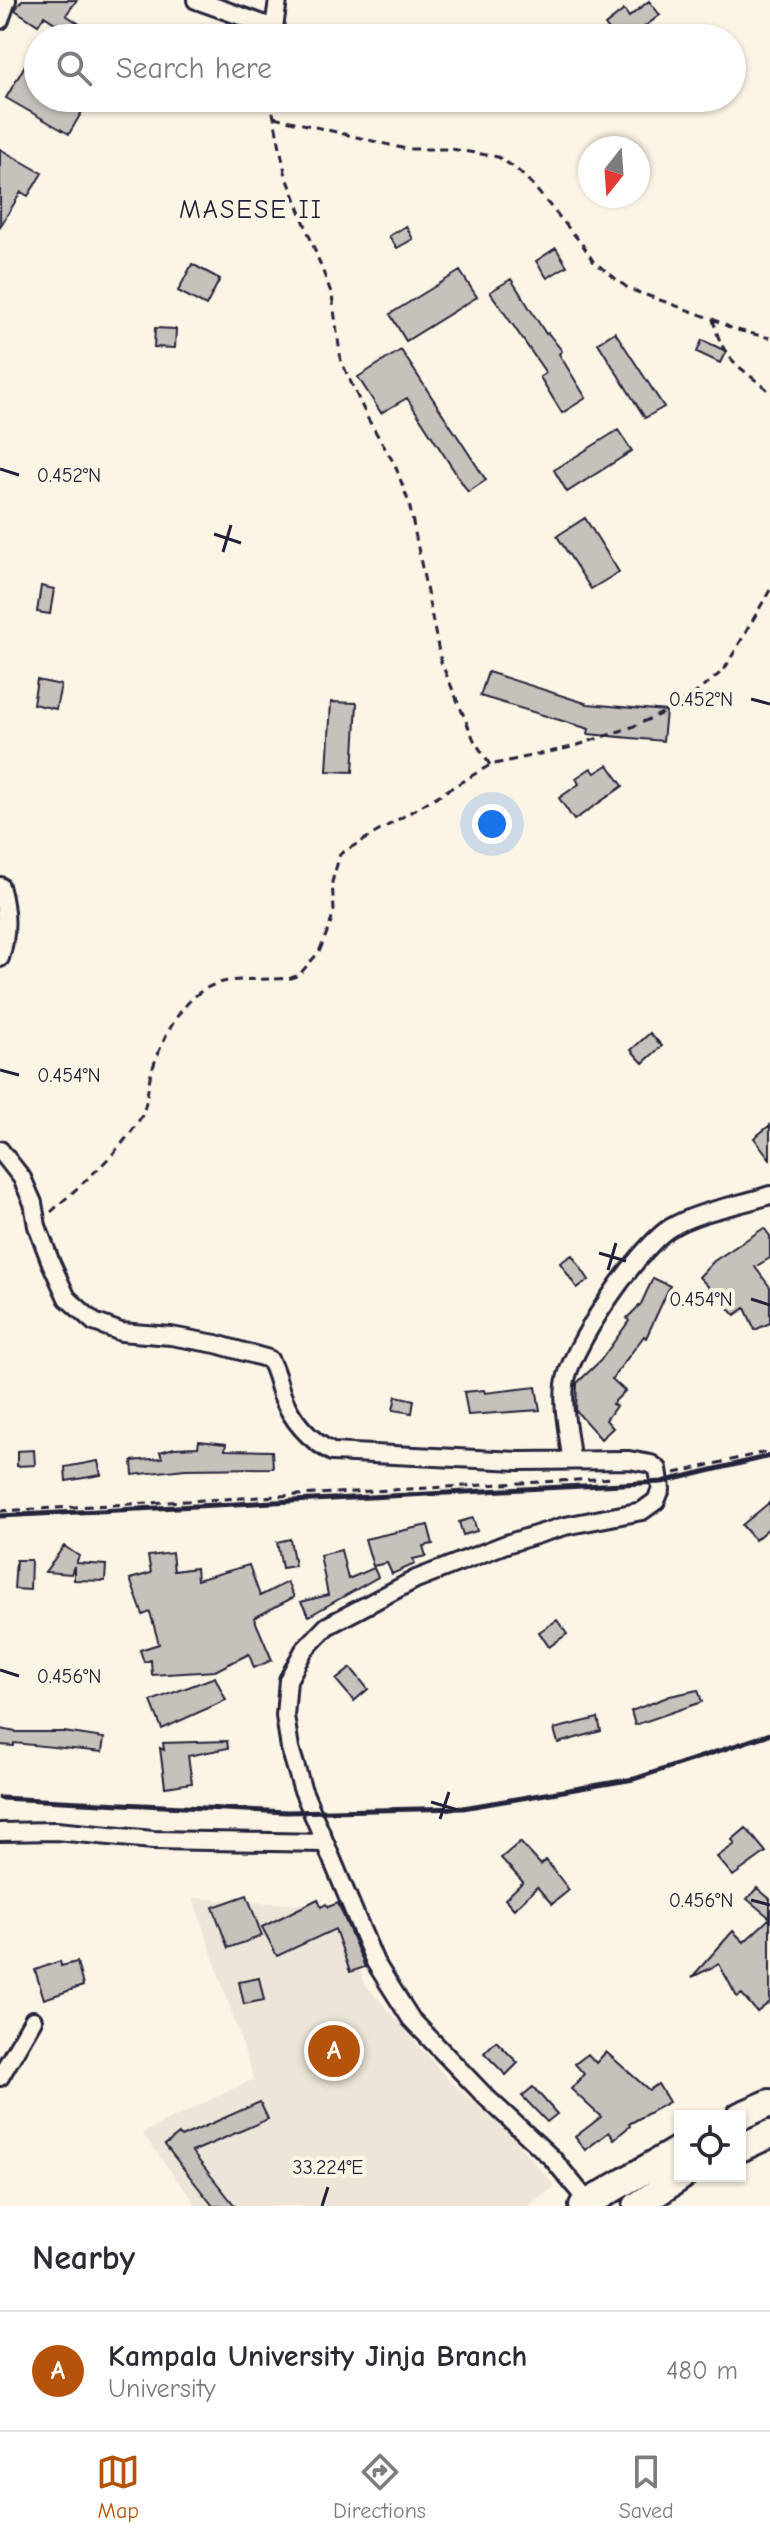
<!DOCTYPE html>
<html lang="en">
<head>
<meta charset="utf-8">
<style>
	:root { --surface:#fff; --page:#f7f7f7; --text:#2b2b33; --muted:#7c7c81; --line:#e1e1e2; --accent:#b45309 }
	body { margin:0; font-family:"Comic Neue",sans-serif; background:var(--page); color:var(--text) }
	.controls { position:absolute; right:24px; bottom:24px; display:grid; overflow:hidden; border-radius:0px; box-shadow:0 2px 6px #0004 }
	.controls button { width:72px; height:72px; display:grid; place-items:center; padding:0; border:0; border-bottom:2px solid var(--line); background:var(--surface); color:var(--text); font:40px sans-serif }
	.compass { position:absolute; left:578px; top:136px; width:72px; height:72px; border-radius:50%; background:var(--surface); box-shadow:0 2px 6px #0004; rotate:197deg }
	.you { position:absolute; left:492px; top:824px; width:28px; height:28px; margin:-20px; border:6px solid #fff; border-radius:50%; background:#1a73e8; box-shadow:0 0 0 12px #1a73e833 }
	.badge { display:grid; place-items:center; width:52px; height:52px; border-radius:50%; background:var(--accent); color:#fff; font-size:26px; font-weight:700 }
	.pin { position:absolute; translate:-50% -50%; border:4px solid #fff; box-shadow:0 2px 8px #0006 }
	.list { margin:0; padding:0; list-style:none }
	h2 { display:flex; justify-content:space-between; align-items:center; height:104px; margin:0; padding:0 32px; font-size:34px }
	h2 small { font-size:26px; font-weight:400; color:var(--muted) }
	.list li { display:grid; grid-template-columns:52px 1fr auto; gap:24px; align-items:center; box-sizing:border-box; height:120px; padding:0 32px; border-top:2px solid var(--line) }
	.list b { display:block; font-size:30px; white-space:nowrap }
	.list p { margin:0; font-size:26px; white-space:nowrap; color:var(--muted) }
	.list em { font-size:26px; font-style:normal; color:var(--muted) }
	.icon { flex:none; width:44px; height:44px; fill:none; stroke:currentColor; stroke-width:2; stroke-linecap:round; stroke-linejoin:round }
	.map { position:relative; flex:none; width:770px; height:2206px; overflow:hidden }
	.search { position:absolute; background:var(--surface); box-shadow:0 2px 6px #0004; left:24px; right:24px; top:24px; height:88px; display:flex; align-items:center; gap:20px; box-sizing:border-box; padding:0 28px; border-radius:44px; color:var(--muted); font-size:30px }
	.sheet { height:224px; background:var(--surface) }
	nav { display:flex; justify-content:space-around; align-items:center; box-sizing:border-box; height:112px; border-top:2px solid var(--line); background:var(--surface); font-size:22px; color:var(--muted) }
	nav a { display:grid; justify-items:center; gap:4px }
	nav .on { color:var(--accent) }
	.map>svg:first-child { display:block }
	.built { fill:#ece5d8 }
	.building { fill:#c6c1bb; stroke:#22223b; stroke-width:2 }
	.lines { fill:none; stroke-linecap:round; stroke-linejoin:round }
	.minor-casing { stroke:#22223b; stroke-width:22 }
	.trunk-casing { stroke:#22223b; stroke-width:32 }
	.path { stroke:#22223b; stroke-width:3; stroke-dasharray:8 6; stroke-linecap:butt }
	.minor { stroke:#fcf5e5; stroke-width:16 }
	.trunk { stroke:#fcf5e5; stroke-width:26 }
	.rail { stroke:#22223b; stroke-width:5 }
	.ticks { fill:none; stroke:#22223b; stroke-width:3 }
	.labels { text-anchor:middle; stroke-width:8; stroke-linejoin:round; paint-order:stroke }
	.quarter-label { font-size:26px; letter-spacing:2px; fill:#22223b; stroke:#fcf5e5 }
	.ticks-label { font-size:20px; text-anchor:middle; fill:#22223b; stroke:#fcf5e5; stroke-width:8; stroke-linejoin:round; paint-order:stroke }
</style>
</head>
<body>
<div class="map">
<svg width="770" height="2206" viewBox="0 0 770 2206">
	<rect width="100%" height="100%" fill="#fcf5e5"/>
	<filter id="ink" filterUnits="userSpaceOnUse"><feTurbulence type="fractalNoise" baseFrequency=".0125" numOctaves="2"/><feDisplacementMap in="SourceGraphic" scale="16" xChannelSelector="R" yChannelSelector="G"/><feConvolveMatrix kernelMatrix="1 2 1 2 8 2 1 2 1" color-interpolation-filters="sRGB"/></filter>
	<g filter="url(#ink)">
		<path class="built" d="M193,1898L338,1907L365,1984L449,2080L511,2136L555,2186L528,2206H197L142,2133L254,2079Z"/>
		<path class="building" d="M22,0H77L66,15L87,29L82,38H78L44,16L38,25L15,10Z
			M649,1L660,15L640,30L646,38H615L605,25L624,10L629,17Z
			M38,43V98H90L69,134L6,98Z
			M0,149L42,173L28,196L21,192L0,227Z
			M406,226L413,239L397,248L389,236Z
			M556,248L567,266L547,278L536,261Z
			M192,264L220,279L206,306L178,291Z
			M460,271L477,297L406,341L390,314Z
			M511,279L546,334L548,333L562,351L559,354L586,398L562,413L540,377L546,373L490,292Z
			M155,328L176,329L175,348L154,347Z
			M615,332L664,407L645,418L598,343Z
			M702,340L726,351L720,363L697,352Z
			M401,350L486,480L468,492L407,398L381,413L358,377Z
			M618,430L632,451L567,492L554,470Z
			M585,518L619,572L591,589L557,536Z
			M41,586L54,589L50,614L37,612Z
			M488,672L588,704L666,711L663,741L588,734L589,729L480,696Z
			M37,680L61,685L56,709L33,704Z
			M331,702L357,703L353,772L327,771Z
			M608,765L623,786L574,820L559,798L579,784L576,778L591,768L595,773Z
			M650,1033L662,1046L643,1063L631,1050Z
			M770,1125V1159L754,1138Z
			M764,1228L770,1236V1258L755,1267L770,1287V1323L755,1330L745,1308L735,1315L699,1277L714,1261Z
			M572,1255L589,1280L577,1288L560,1263Z
			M653,1278L670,1286L646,1338L644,1336L612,1379L625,1391L612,1404L616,1406L606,1420L613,1428L601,1439L576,1411L577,1383L600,1361L629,1321L627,1318L641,1304Z
			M536,1387L540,1410L468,1415L464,1392L484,1390L485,1393Z
			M396,1396L414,1400L412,1413L393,1410Z
			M199,1441L226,1444L225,1450L272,1451L273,1468L185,1469L133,1475L132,1461L162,1458L160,1452L174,1448L198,1447Z
			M34,1450L35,1465L17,1466V1451Z
			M98,1461L101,1475L66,1481L65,1467Z
			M770,1502V1527L755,1540L742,1525Z
			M473,1518L477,1531L463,1535L459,1522Z
			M428,1525L433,1544L423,1546L426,1556L413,1559L415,1564L392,1574L387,1563L373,1566L365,1539Z
			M290,1539L295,1566L282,1568L277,1542Z
			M64,1546L79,1556L76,1563L106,1565L105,1581L74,1580V1566L71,1574L45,1572Z
			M341,1550L348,1579L374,1568L378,1577L309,1616L301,1602L328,1595L320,1555Z
			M172,1553L174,1571L196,1568L197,1580L249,1565L260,1596L287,1582L294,1597L254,1618L272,1660L254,1668L249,1654L215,1671L152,1675L151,1660L144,1662L140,1650L159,1644L150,1612L143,1615L130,1579L151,1573L148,1556Z
			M16,1560H31L30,1590L14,1589Z
			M557,1620L567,1634L549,1647L539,1632Z
			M351,1668L368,1689L354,1701L336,1680Z
			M215,1677L226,1700L162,1729L151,1701Z
			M698,1690L702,1702L635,1725L631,1711L670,1696Z
			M598,1718L601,1731L558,1743L554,1729Z
			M0,1729L16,1732H64L104,1738L102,1752L14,1743V1746L0,1745Z
			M227,1741L228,1748L188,1756L192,1783L165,1787L160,1748L164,1750L163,1743Z
			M746,1828L766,1852L733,1876L717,1857L735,1844L732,1840Z
			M520,1842L541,1865L546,1860L569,1890L552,1904L537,1887L514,1909L505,1899L523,1882L501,1858Z
			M757,1888L770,1899V1918L747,1899Z
			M247,1895L262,1936L228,1948L213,1907Z
			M318,1899L321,1907L326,1904L328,1907L338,1903L365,1967L350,1972L335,1929L277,1956L262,1927Z
			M770,1918V2002L757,2012L742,1994L737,1997L719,1964L692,1977L733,1931L744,1942Z
			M60,1961L61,1966L77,1962L83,1986L44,1999L35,1970Z
			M259,1978L264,2000L244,2004L239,1982Z
			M496,2041L518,2063L506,2075L484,2053Z
			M606,2052L649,2090L658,2084L669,2102L629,2124L630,2126L614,2139L609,2132L585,2150L575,2137L601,2117L571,2089L584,2074L575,2064L588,2054L596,2063Z
			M533,2087L557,2114L547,2122L522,2096Z
			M260,2102L268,2119L192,2152L235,2206H213L165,2145L179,2134L181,2137Z"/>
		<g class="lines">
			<defs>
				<path id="minor" d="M196,0L274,28L278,0
					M0,20L7,0
					M0,886C7,910 8,933 0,958
					M0,1150L22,1178L33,1203L37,1226L51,1263L67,1298L94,1322L121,1332L171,1336L216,1344L269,1359C277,1373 277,1381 282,1395C292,1421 308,1439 332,1452L518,1461L629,1460L651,1464L658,1469L661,1489L656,1501L642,1511L565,1526L506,1544L416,1579L327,1626L304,1650L288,1680L285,1716L290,1748L302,1788L375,1962L411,2019L486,2097L552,2158L588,2202
					M571,1459C569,1434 562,1410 565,1385C569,1349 639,1247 670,1228C700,1210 738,1206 770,1195
					M0,1832L56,1831L153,1840L324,1843
					M0,2077L33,2020"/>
				<path id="trunk" d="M740,2116L770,2103
					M740,2148L770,2134
					M583,2206L680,2149
					M637,2206L682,2176"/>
			</defs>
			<use href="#minor" class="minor-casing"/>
			<use href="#trunk" class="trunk-casing"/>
			<path class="path" d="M270,98L285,172L332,295L341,361L368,419L395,465L409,503L441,662L474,740L490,765
				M274,117L406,149H452L498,157L515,168L530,182L582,244L593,261L629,289L713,319L733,329L770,338
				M713,319C723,362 739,365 770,392
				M51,1212C82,1183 119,1154 141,1117C148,1105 147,1084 152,1070C164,1036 184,990 223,982C245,978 269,980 291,978L299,975L319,952L330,925L334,910L332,882L340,854L490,765L572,747L632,727L669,710L692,696L724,670L770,590
				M675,1473L770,1451
				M0,1511L615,1478"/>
			<use href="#minor" class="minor"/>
			<use href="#trunk" class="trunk"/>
			<path class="rail" d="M0,1516L662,1482L770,1456
				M0,1798L287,1812L463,1808L634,1779L770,1734"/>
		</g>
	</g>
	<path class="ticks" d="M0,469L19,475M214,534L241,543M223,552L231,525M751,699L770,704M0,1070L19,1075M599,1253L626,1261M608,1270L616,1243M751,1299L770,1305M0,1670L19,1676M431,1802L458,1810M440,1819L449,1792M751,1900L770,1905M322,2206L328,2187"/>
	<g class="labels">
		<g class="quarter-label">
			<text x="251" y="218">MASESE II</text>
		</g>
	</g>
	<g class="ticks-label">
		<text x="69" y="482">0.452°N</text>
		<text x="701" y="706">0.452°N</text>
		<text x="69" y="1082">0.454°N</text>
		<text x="701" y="1306">0.454°N</text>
		<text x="69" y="1683">0.456°N</text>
		<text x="701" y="1907">0.456°N</text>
		<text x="328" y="2174">33.224°E</text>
	</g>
</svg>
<div class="controls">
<button><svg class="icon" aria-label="locate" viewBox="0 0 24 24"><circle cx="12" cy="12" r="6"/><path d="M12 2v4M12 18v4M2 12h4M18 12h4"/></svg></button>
</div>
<svg class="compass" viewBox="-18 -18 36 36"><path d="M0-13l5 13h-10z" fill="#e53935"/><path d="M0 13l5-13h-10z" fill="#7c7c81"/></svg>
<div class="you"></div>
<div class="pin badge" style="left:334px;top:2051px">A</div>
<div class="search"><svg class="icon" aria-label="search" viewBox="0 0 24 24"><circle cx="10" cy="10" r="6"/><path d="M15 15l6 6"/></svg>Search here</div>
</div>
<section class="sheet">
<h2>Nearby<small></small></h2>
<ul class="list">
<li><span class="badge">A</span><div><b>Kampala University Jinja Branch</b><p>University</p></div><em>480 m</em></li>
</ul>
</section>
<nav>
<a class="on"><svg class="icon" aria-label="map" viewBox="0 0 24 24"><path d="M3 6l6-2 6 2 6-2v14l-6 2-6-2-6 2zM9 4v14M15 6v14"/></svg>Map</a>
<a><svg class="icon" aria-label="directions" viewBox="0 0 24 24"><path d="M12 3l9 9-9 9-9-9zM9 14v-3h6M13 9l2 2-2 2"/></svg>Directions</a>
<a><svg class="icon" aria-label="saved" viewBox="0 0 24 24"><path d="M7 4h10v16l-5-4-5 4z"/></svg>Saved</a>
</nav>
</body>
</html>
